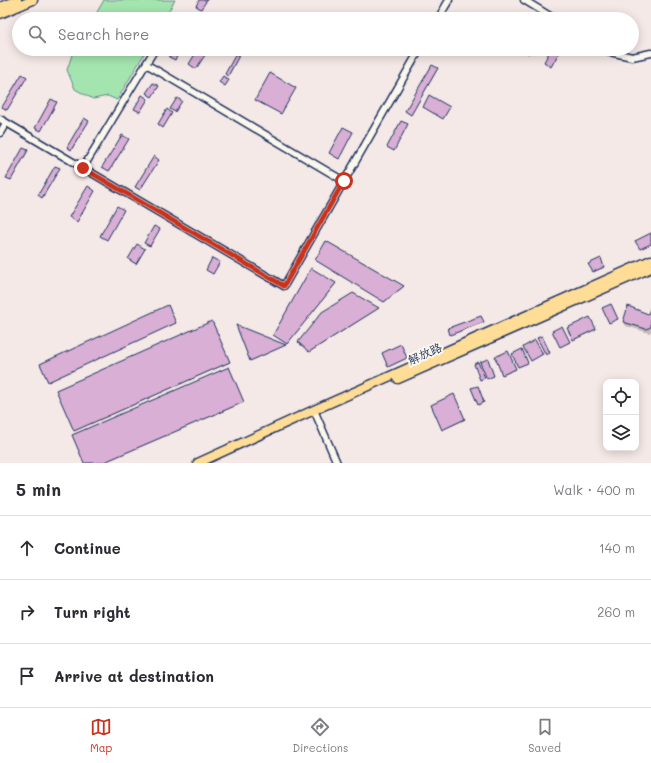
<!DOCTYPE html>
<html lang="en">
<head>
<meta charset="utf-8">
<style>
	:root { --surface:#fff; --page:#f7f7f7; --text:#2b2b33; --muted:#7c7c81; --line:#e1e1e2; --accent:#c8321e }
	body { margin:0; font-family:Mali,"LXGW WenKai TC",sans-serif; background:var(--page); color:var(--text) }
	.controls { position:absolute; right:12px; bottom:12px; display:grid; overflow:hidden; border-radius:8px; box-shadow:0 2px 10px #0003 }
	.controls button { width:36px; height:36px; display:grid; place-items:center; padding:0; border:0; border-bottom:1px solid var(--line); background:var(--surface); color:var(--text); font:20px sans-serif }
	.stop { position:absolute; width:12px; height:12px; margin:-9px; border:3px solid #c8321e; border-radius:50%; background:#fff }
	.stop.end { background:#c8321e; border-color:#fff; box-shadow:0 1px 4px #0008 }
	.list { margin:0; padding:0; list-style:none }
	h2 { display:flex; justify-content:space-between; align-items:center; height:52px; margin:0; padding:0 16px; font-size:17px }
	h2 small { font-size:13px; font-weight:400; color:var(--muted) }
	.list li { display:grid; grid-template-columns:26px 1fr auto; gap:12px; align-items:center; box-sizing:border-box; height:64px; padding:0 16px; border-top:1px solid var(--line) }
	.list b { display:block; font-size:15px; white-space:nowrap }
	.list em { font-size:13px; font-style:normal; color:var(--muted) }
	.icon { flex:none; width:22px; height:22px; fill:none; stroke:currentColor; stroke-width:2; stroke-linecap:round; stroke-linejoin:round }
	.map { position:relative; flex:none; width:651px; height:463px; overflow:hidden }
	.search { position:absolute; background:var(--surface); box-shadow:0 2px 10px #0003; left:12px; right:12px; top:12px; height:44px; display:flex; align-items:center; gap:10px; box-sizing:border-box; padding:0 14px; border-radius:22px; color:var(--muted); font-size:15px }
	.sheet { height:244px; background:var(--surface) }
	nav { display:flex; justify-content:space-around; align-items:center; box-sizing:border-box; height:56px; border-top:1px solid var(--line); background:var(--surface); font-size:11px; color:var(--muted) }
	nav a { display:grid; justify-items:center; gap:2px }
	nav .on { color:var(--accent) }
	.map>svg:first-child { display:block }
	.green { fill:#a4e5af; stroke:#608a86 }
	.shadow { fill:#0003 }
	.building { fill:#d9afd5; stroke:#1b2f5e }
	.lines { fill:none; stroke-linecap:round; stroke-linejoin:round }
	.minor-casing { stroke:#1b2f5e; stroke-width:9 }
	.major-casing { stroke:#1b2f5e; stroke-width:11 }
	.minor { stroke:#fbf7ec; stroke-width:6 }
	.major { stroke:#ffdd96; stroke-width:8 }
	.route { stroke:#c8321e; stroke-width:5 }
	.labels { text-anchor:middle; stroke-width:4; stroke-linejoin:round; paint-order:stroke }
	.street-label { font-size:12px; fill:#1b2f5e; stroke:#fbf7ec }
</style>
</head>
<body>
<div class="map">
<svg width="651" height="463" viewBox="0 0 651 463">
	<rect width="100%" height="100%" fill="#f4e9e7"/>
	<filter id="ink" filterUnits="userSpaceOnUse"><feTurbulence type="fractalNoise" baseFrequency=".025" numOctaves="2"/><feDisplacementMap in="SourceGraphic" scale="8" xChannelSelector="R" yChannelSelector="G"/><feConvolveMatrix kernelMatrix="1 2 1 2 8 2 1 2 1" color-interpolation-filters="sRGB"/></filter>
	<g filter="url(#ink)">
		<path class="green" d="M104,0H175L164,19H93Z
			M74,49H147L117,100L108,96L93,99L75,89L67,70Z"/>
		<path class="shadow" d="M208,49H216L214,53Z
			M522,49H532L529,55L522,51Z
			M240,53L229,76L226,74Z
			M432,66L438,69L411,115Z
			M148,99L141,112L136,109Z
			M88,122L72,150L68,147Z
			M128,140L110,171L103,167Z
			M24,149L28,152L11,180L8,178Z
			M59,169L43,198L39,196Z
			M326,242L404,287L385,302L316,260Z
			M600,259L604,268L594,272L589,264Z
			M311,270L336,284L288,343L274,335Z
			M353,294L378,309L310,352L299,342Z
			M167,306L175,323L49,382L41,364Z
			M651,309V332L649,333L626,326L624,322L649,315Z
			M481,317L483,323L451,335L449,329Z
			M590,318L596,330L574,340L569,328Z
			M212,322L229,363L75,431L57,390Z
			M237,327L285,345L251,361Z
			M508,352L516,370L503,375L496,357Z
			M229,368L243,403L103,463H85Z
			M454,396L465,420L443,430L432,406Z"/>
		<path class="building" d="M199,0H207L201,9L196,6Z
			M174,49L180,51L175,60L169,57Z
			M551,49H561L551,67L544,62Z
			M238,50L241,52L228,76L225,74Z
			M197,51L205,55L196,69L189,64Z
			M432,65L438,68L411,115L405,111Z
			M270,73L296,88L281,114L255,100Z
			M22,74L27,77L7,110L2,107Z
			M223,76L229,80L225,86L219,82Z
			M153,83L159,86L152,97L146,93Z
			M142,95L148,99L140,112L134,109Z
			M429,95L450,107L443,119L423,107Z
			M177,98L182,101L175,112L170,109Z
			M51,99L57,102L41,131L35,128Z
			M167,109L172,113L163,128L158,124Z
			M84,118L89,121L71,150L67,147Z
			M401,121L408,124L394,151L387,147Z
			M343,127L353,132L339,159L329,153Z
			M122,135L129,139L109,171L102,167Z
			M23,148L28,150L11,180L6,178Z
			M154,156L159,160L140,190L135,187Z
			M55,166L60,168L42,198L38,195Z
			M88,186L95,191L77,222L69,217Z
			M117,206L124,210L107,240L100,236Z
			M154,226L160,229L150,246L144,243Z
			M651,233V244L640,249L635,241Z
			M326,241L404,286L384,302L315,260Z
			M137,244L145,249L136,264L128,259Z
			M212,258L220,262L213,274L206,270Z
			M601,258L604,267L593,272L588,264Z
			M311,268L336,283L287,344L273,335Z
			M353,293L379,308L309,352L298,342L322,312Z
			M611,304L618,319L609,323L602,308Z
			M168,305L176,323L48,382L40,364Z
			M628,306L648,314L651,306V327L646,329L623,322Z
			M481,316L484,322L450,335L448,328Z
			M590,317L596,329L573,340L567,328Z
			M212,321L230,362L74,431L56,390Z
			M236,325L286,345L250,361Z
			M562,326L570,342L560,347L552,331Z
			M542,336L550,353L546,355L537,338Z
			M535,340L543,354L531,361L523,347Z
			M401,344L407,358L388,367L382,353Z
			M522,349L528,363L518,367L512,354Z
			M508,351L516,369L502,375L495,357Z
			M488,359L494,376L487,379L480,362Z
			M478,362L485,378L480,380L474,364Z
			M229,367L244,402L102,463H84L72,435Z
			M478,386L484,402L478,405L471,388Z
			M454,394L465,419L442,430L431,405Z"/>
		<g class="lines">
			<defs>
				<path id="minor" d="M524,0L555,19
					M173,19L175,16
					M438,19L449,0
					M605,49L610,52L632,57L651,53
					M146,64L344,181
					M0,119L284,286L420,49
					M0,133L6,123
					M83,168L155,49
					M314,410L337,463"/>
				<path id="major" d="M0,7L17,0
					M0,14L33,0
					M398,379L651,268
					M198,463L314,410L651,260"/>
			</defs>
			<use href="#minor" class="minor-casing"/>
			<use href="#major" class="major-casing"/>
			<use href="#minor" class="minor"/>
			<use href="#major" class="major"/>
		</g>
	</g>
	<g class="lines" filter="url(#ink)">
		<path class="route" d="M83,168L284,286L344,181"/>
	</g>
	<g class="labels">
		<g class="street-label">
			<text transform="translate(425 354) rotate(-24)" y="4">解放路</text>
		</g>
	</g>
</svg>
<div class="controls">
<button><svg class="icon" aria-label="locate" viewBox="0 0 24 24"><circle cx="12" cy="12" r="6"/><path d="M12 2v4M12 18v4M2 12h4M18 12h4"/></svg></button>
<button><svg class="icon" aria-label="layers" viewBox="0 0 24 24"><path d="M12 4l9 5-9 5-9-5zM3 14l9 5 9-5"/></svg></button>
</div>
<div class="stop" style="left:344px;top:181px"></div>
<div class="stop end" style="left:83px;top:168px"></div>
<div class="search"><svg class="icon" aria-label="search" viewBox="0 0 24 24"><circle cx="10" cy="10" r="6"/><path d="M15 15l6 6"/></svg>Search here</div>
</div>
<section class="sheet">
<h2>5 min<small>Walk · 400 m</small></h2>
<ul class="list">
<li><svg class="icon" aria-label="ahead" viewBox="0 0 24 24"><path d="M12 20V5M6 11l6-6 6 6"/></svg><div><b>Continue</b></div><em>140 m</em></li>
<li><svg class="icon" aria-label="right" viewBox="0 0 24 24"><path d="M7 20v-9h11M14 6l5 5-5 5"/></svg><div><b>Turn right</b></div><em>260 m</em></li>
<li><svg class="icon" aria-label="arrive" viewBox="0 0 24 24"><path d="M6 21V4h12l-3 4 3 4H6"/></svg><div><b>Arrive at destination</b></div></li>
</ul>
</section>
<nav>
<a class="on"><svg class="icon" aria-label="map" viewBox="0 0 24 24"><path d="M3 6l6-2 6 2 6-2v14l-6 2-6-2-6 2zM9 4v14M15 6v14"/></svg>Map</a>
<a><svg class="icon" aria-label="directions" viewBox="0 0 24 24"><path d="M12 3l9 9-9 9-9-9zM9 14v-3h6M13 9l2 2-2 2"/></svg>Directions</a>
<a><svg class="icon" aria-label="saved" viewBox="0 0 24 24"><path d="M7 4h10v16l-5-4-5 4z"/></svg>Saved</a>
</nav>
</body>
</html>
